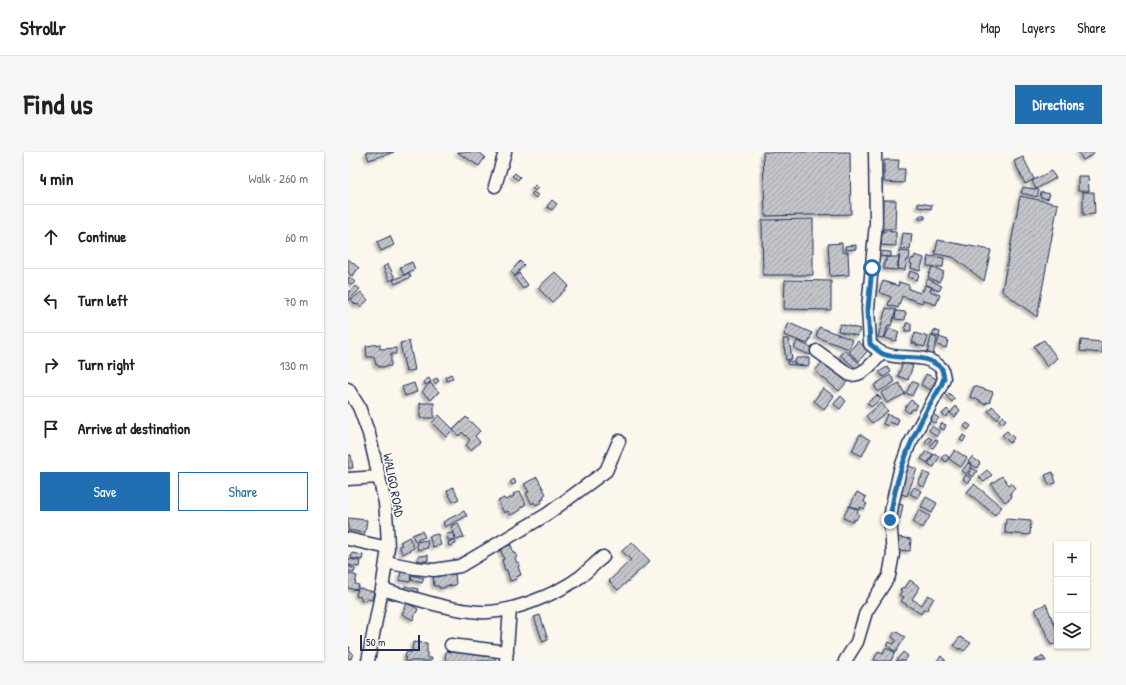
<!DOCTYPE html>
<html lang="en">
<head>
<meta charset="utf-8">
<style>
	:root { --surface:#fff; --page:#f6f6f6; --text:#202124; --muted:#757577; --line:#e0e0e0; --accent:#1f6fb2 }
	body { margin:0; font-family:"Patrick Hand",sans-serif; background:var(--page); color:var(--text) }
	.controls { position:absolute; right:12px; bottom:12px; display:grid; overflow:hidden; border-radius:0px; box-shadow:0 1px 3px #0004 }
	.controls button { width:36px; height:36px; display:grid; place-items:center; padding:0; border:0; border-bottom:1px solid var(--line); background:var(--surface); color:var(--text); font:20px sans-serif }
	.scale { position:absolute; left:12px; bottom:10px; width:60px; box-sizing:border-box; padding-left:4px; border:2px solid #1b2f5e; border-top:0; font-size:11px; line-height:14px; white-space:nowrap; color:#1b2f5e; -webkit-text-stroke:3px #fbf7ec; paint-order:stroke }
	.stop { position:absolute; width:12px; height:12px; margin:-9px; border:3px solid #1f6fb2; border-radius:50%; background:#fff }
	.stop.end { background:#1f6fb2; border-color:#fff; box-shadow:0 1px 4px #0008 }
	.list { margin:0; padding:0; list-style:none }
	h2 { display:flex; justify-content:space-between; align-items:center; height:52px; margin:0; padding:0 16px; font-size:17px }
	h2 small { font-size:13px; font-weight:400; color:var(--muted) }
	.list li { display:grid; grid-template-columns:26px 1fr auto; gap:12px; align-items:center; box-sizing:border-box; height:64px; padding:0 16px; border-top:1px solid var(--line) }
	.list b { display:block; font-size:15px; white-space:nowrap }
	.list em { font-size:13px; font-style:normal; color:var(--muted) }
	.actions { display:flex; gap:8px; padding:12px 16px }
	.actions a { flex:1; padding:9px 0; border:1px solid var(--accent); border-radius:0px; text-align:center; font-size:14px; color:var(--accent) }
	.actions .main { background:var(--accent); color:#fff }
	.icon { flex:none; width:22px; height:22px; fill:none; stroke:currentColor; stroke-width:2; stroke-linecap:round; stroke-linejoin:round }
	.map { position:relative; flex:none; width:754px; height:509px; overflow:hidden; border-radius:0px }
	header { display:flex; align-items:center; gap:24px; box-sizing:border-box; height:56px; padding:0 20px; background:var(--surface); border-bottom:1px solid var(--line) }
	header strong { font-size:19px }
	nav { display:flex; gap:22px; margin-inline-start:auto; font-size:14px }
	.intro { display:flex; align-items:center; justify-content:space-between; box-sizing:border-box; height:96px; padding:0 24px }
	h1 { margin:0; font-size:28px }
	.button { padding:10px 18px; border-radius:0px; background:var(--accent); color:#fff; font-size:14px; font-weight:700 }
	main { display:flex; gap:24px; padding:0 24px }
	aside { flex:1; background:var(--surface); border-radius:0px; box-shadow:0 1px 3px #0004 }
	.map>svg:first-child { display:block }
	.building { fill:url(#building-hatch); stroke:#1b2f5e; filter:url(#shadow) }
	.lines { fill:none; stroke-linecap:round; stroke-linejoin:round }
	.minor-casing { stroke:#1b2f5e; stroke-width:15 }
	.minor { stroke:#fbf7ec; stroke-width:12 }
	.route { stroke:#1f6fb2; stroke-width:5 }
	.labels { text-anchor:middle; stroke-width:3.5; stroke-linejoin:round; paint-order:stroke }
	.street-label { font-size:13px; fill:#1b2f5e; stroke:#fbf7ec }
</style>
</head>
<body>
<header>
<strong>Strollr</strong>
<nav><a>Map</a><a>Layers</a><a>Share</a></nav>
</header>
<div class="intro"><h1>Find us</h1><a class="button">Directions</a></div>
<main>
<aside>
<h2>4 min<small>Walk · 260 m</small></h2>
<ul class="list">
<li><svg class="icon" aria-label="ahead" viewBox="0 0 24 24"><path d="M12 20V5M6 11l6-6 6 6"/></svg><div><b>Continue</b></div><em>60 m</em></li>
<li><svg class="icon" aria-label="left" viewBox="0 0 24 24"><path d="M17 20v-9H6M10 6l-5 5 5 5"/></svg><div><b>Turn left</b></div><em>70 m</em></li>
<li><svg class="icon" aria-label="right" viewBox="0 0 24 24"><path d="M7 20v-9h11M14 6l5 5-5 5"/></svg><div><b>Turn right</b></div><em>130 m</em></li>
<li><svg class="icon" aria-label="arrive" viewBox="0 0 24 24"><path d="M6 21V4h12l-3 4 3 4H6"/></svg><div><b>Arrive at destination</b></div></li>
</ul>
<div class="actions"><a class="main">Save</a><a>Share</a></div>
</aside>
<div class="map">
<svg width="754" height="509" viewBox="0 0 754 509">
	<defs>
		<pattern id="building-hatch" width="6" height="6" patternUnits="userSpaceOnUse"><rect width="6" height="6" fill="#c3c5c9"/><path d="M-1 1l2-2M0 6l6-6M5 7l2-2" fill="none" stroke="#9ea0a6"/></pattern>
		<filter id="shadow"><feDropShadow dx="-2.5" dy="2.5" stdDeviation="1" flood-color="#0004"/></filter>
	</defs>
	<rect width="100%" height="100%" fill="#fbf7ec"/>
	<filter id="ink" filterUnits="userSpaceOnUse"><feTurbulence type="fractalNoise" baseFrequency=".025" numOctaves="2"/><feDisplacementMap in="SourceGraphic" scale="8" xChannelSelector="R" yChannelSelector="G"/><feConvolveMatrix kernelMatrix="1 2 1 2 8 2 1 2 1" color-interpolation-filters="sRGB"/></filter>
	<g filter="url(#ink)">
		<path class="building" d="M18,0H46L21,8Z
			M109,0H131L137,5L131,14Z
			M415,0H502L503,62L417,64Z
			M730,0H745L746,2L735,8Z
			M675,5L686,27L677,32L666,9Z
			M536,8H551L550,17H557L556,31L536,30Z
			M703,19L708,26L688,37L684,29Z
			M167,21L172,25L170,28L164,24Z
			M730,24H740L741,39H730Z
			M187,33L190,36L187,39L184,36Z
			M675,35L691,38L689,45L673,41Z
			M185,40L190,43L188,46L183,42Z
			M693,40L702,42L700,47L692,45Z
			M735,40H746L747,62L735,63Z
			M672,44L710,52L689,165L654,139Z
			M204,48L209,52L204,58L199,55Z
			M535,48H548L547,77H534Z
			M570,51L584,53L583,57L570,55Z
			M571,64H577V67H571Z
			M465,67V123H415L414,68Z
			M534,79L548,80V94L533,93Z
			M555,81L564,82L562,98L553,97Z
			M42,84L46,93L33,99L29,90Z
			M590,88L643,98L636,129L605,105L587,102Z
			M494,91V100H500L501,123L482,124L480,92Z
			M508,93V97L497,98V94Z
			M531,99L543,100V105L530,104Z
			M552,99L562,100L561,108H559L557,118L550,117Z
			M567,103L576,106L572,119L563,116L564,112L562,111L564,106L566,107Z
			M580,104L596,106L595,115L579,114Z
			M538,105H551L549,118L536,117V109H538Z
			M0,107L11,116L4,124L0,120Z
			M172,109L176,113L167,124L163,120Z
			M64,110L67,117L56,123L52,115Z
			M40,112L47,126L42,129L35,115Z
			M584,115L596,120L591,130L580,125Z
			M562,119L571,122L569,128L560,125Z
			M207,120L221,134L204,150L190,136Z
			M61,121L63,125L47,132L45,128Z
			M171,121L180,133L175,137L166,125Z
			M1,125L7,130L4,133L0,130Z
			M580,127L594,134L591,139L577,132Z
			M437,128L483,129V158L436,157Z
			M535,129L550,134L551,130L561,133V137L572,141L573,138L575,139L577,133L584,135L582,139L592,143L588,153L575,148L574,151L554,144L550,156L540,153L543,145L531,140Z
			M8,134L12,137L0,149V141Z
			M13,140L20,148L12,155L10,152L8,153L3,148Z
			M538,156L548,158L543,174L540,173L536,186L530,185Z
			M548,159L558,160L557,168L547,167Z
			M441,171L464,181L460,192L436,183Z
			M558,171H563V179H557Z
			M492,172L512,177L510,184L490,179Z
			M471,175L505,188L501,197L468,185Z
			M541,176L551,180L548,189L537,186Z
			M586,178L592,180L591,185L584,183Z
			M567,181L580,185L577,195L568,193V191H564Z
			M583,184L589,186L585,203L579,202Z
			M591,185L600,188L598,196L589,193Z
			M435,187H441L444,207L438,208Z
			M696,188L709,206L699,215L686,194Z
			M733,188L754,190V201L732,199Z
			M61,189L67,218L58,220L52,191Z
			M449,189L465,196L462,203L446,196Z
			M510,189L520,198L511,209L501,200Z
			M32,192V197L48,196V202H43V214L31,215L30,213H28L26,205H19L18,194Z
			M496,198L515,214L511,219L492,203Z
			M448,206H461V214L447,213Z
			M439,209L446,210V213L439,212Z
			M475,209L499,230L491,239L467,219Z
			M555,210L565,214L560,228L550,224Z
			M539,215L543,220L535,225L531,220Z
			M103,222L105,226L99,229L97,225Z
			M578,222L589,227L583,238L573,233Z
			M542,223L547,230L530,240L526,233Z
			M81,226L83,230L77,233L76,229Z
			M89,226L91,229L87,232L85,228Z
			M564,229L570,232L564,244L558,241Z
			M66,231L69,240L57,244L54,235Z
			M82,231L91,240L83,248L74,240Z
			M551,231L557,242L539,251L533,241Z
			M626,234L645,240L641,251L638,250V252L632,250V248L622,245Z
			M475,236L486,244L476,257L466,249Z
			M601,241L607,247L604,250L598,244Z
			M529,243L533,247L523,255L519,251Z
			M493,244L498,249L492,257L486,252Z
			M563,248L570,253L566,258L564,257L561,261L556,257Z
			M72,251H86V266H72Z
			M533,251L540,259L524,271L518,264Z
			M608,254L612,258L607,265L602,261Z
			M644,254L653,262L649,267L640,259Z
			M599,257L602,260L598,265L594,262Z
			M539,262L551,267L549,273L542,270L540,274L535,272Z
			M585,262L591,266L587,271L581,268Z
			M91,263L105,277L98,285L84,271Z
			M655,264L658,268L654,272L651,268Z
			M118,265L132,279L127,284L132,290L123,298L118,293L122,288L114,280L111,284L105,278Z
			M593,271L598,273L596,278L591,276Z
			M619,271L623,274L620,278L616,274Z
			M584,274L592,280L589,285L581,278Z
			M659,279L666,286L662,291L654,283Z
			M512,282L522,288L514,304L504,299Z
			M615,283L618,285L615,290L612,288Z
			M580,285L584,287L580,293L577,291Z
			M587,287L590,289L585,296L582,294Z
			M607,298L619,306L613,315L601,307Z
			M578,299L585,302L580,311L573,307Z
			M586,302L591,305L586,315L580,312Z
			M596,302L601,305L598,310L593,306Z
			M0,303H3L5,316H0Z
			M624,305L632,311L629,316L620,310Z
			M620,311L624,314L618,322L614,319Z
			M561,314L569,317L559,344L551,341Z
			M624,316L629,319L625,325L620,322Z
			M639,318L644,323L636,330L631,325Z
			M576,320L582,323L576,335L570,332Z
			M705,320L708,331L701,333L697,323Z
			M618,323L624,327L620,331L615,327Z
			M654,324L661,333L663,331L667,336L662,342L664,345L657,350L643,332Z
			M189,325L198,342L195,344L196,347L193,348L194,350L188,353L186,350L184,352L178,341L181,340L176,332Z
			M166,327L168,331L164,333L162,330Z
			M626,332L654,355L647,363L619,340Z
			M105,335L111,347L105,350L99,339Z
			M566,335L574,339L570,346L562,342Z
			M172,339L178,352L172,356L173,358L162,363L160,359L156,361L150,349L156,346L158,348L166,344L165,342Z
			M509,340L518,345L516,350L519,352L516,357L512,355L511,358L502,354Z
			M578,345L589,351L584,361L573,355Z
			M548,351L555,353L552,368L545,367Z
			M501,354L510,358L509,361L511,362L508,368L506,367L505,370L495,366Z
			M571,358L582,364L575,376L565,370Z
			M116,359L119,364L97,375L95,370Z
			M0,366L19,368L17,381L0,378Z
			M658,367L683,369L682,383L657,381Z
			M110,371L116,385L109,388L103,374Z
			M74,379L77,385L67,389L64,383Z
			M106,381L107,387L100,388L98,382Z
			M90,382L93,393L85,395L81,384Z
			M61,385L66,396L55,402L51,394L54,393L52,390Z
			M550,385L563,387L562,399L549,398Z
			M79,388L80,396L70,398L68,390Z
			M107,388L108,392L101,394L100,390Z
			M284,390L302,409L270,438L261,429L283,408L274,399Z
			M163,393L166,402L168,401L169,405L167,406L169,411L171,410L172,413L170,414L173,423L168,425L169,427L162,429L159,418H157L154,408L156,407L152,396Z
			M4,401L15,403L14,408L3,406Z
			M80,403V409H70V404Z
			M0,407L12,409L11,415L0,413Z
			M0,414L7,417L6,421L0,419Z
			M53,420L63,422L62,430L51,428Z
			M107,420L108,433L97,434V436H91V434H86L85,421Z
			M0,421L9,424L7,432L11,433L9,438L0,436Z
			M64,423L76,426L74,431L63,428Z
			M562,428L572,435L564,447L574,453L580,443L586,446L579,458L576,457L573,462L553,449L556,445L551,443L554,439L552,438L555,435L557,436Z
			M57,434L70,437L69,443L56,439Z
			M10,436L26,440L24,448L19,447L18,449L13,448V445L8,444Z
			M59,451L70,457L65,468L54,462Z
			M698,452L709,479V491L703,493L687,457Z
			M192,463L200,488L195,490L186,465Z
			M547,479L557,485L548,500L539,494L541,490L546,492L548,488L544,485Z
			M612,485L623,491L616,499L612,496L611,498L606,493Z
			M65,490L79,491V506H84L83,509H57L58,500H64Z
			M0,495H2L1,499L5,501L3,507L0,506Z
			M537,496L547,500L543,509H530L526,508L530,499L535,501Z
			M98,499L147,505V509H97Z
			M555,500L560,504L557,509H548Z
			M593,504L598,509H589Z
			M695,504L698,509H686Z"/>
		<g class="lines">
			<defs>
				<path id="minor" d="M147,34L157,0
					M469,199L502,223C516,224 525,210 534,201
					M0,237L11,255L21,282L37,351L39,374L40,396L34,437L20,509
					M0,327L31,325
					M0,387L40,396
					M38,410L67,416L86,418L112,414L198,363L258,319L271,289
					M34,437C66,446 99,458 132,460C161,462 209,442 232,425C240,419 247,411 255,405
					M103,493L159,500
					M158,509L162,457
					M497,509L509,490L518,460L541,424L545,402L542,368L544,353L552,318L561,293L593,234L596,226L594,217C577,199 555,210 535,201C531,200 526,195 522,192L520,156L528,71L527,0"/>
			</defs>
			<use href="#minor" class="minor-casing"/>
			<use href="#minor" class="minor"/>
		</g>
	</g>
	<g class="lines" filter="url(#ink)">
		<path class="route" d="M524,116L520,156L522,192C526,195 531,200 535,202C555,210 577,199 594,217L596,226L593,234C567,276 548,318 542,368"/>
	</g>
	<g class="labels">
		<g class="street-label">
			<text transform="translate(46 333) rotate(79)" y="5">WALIGO ROAD</text>
		</g>
	</g>
</svg>
<div class="controls">
<button>+</button>
<button>−</button>
<button><svg class="icon" aria-label="layers" viewBox="0 0 24 24"><path d="M12 4l9 5-9 5-9-5zM3 14l9 5 9-5"/></svg></button>
</div>
<div class="scale">50 m</div>
<div class="stop" style="left:524px;top:116px"></div>
<div class="stop end" style="left:542px;top:368px"></div>
</div>
</main>
</body>
</html>
